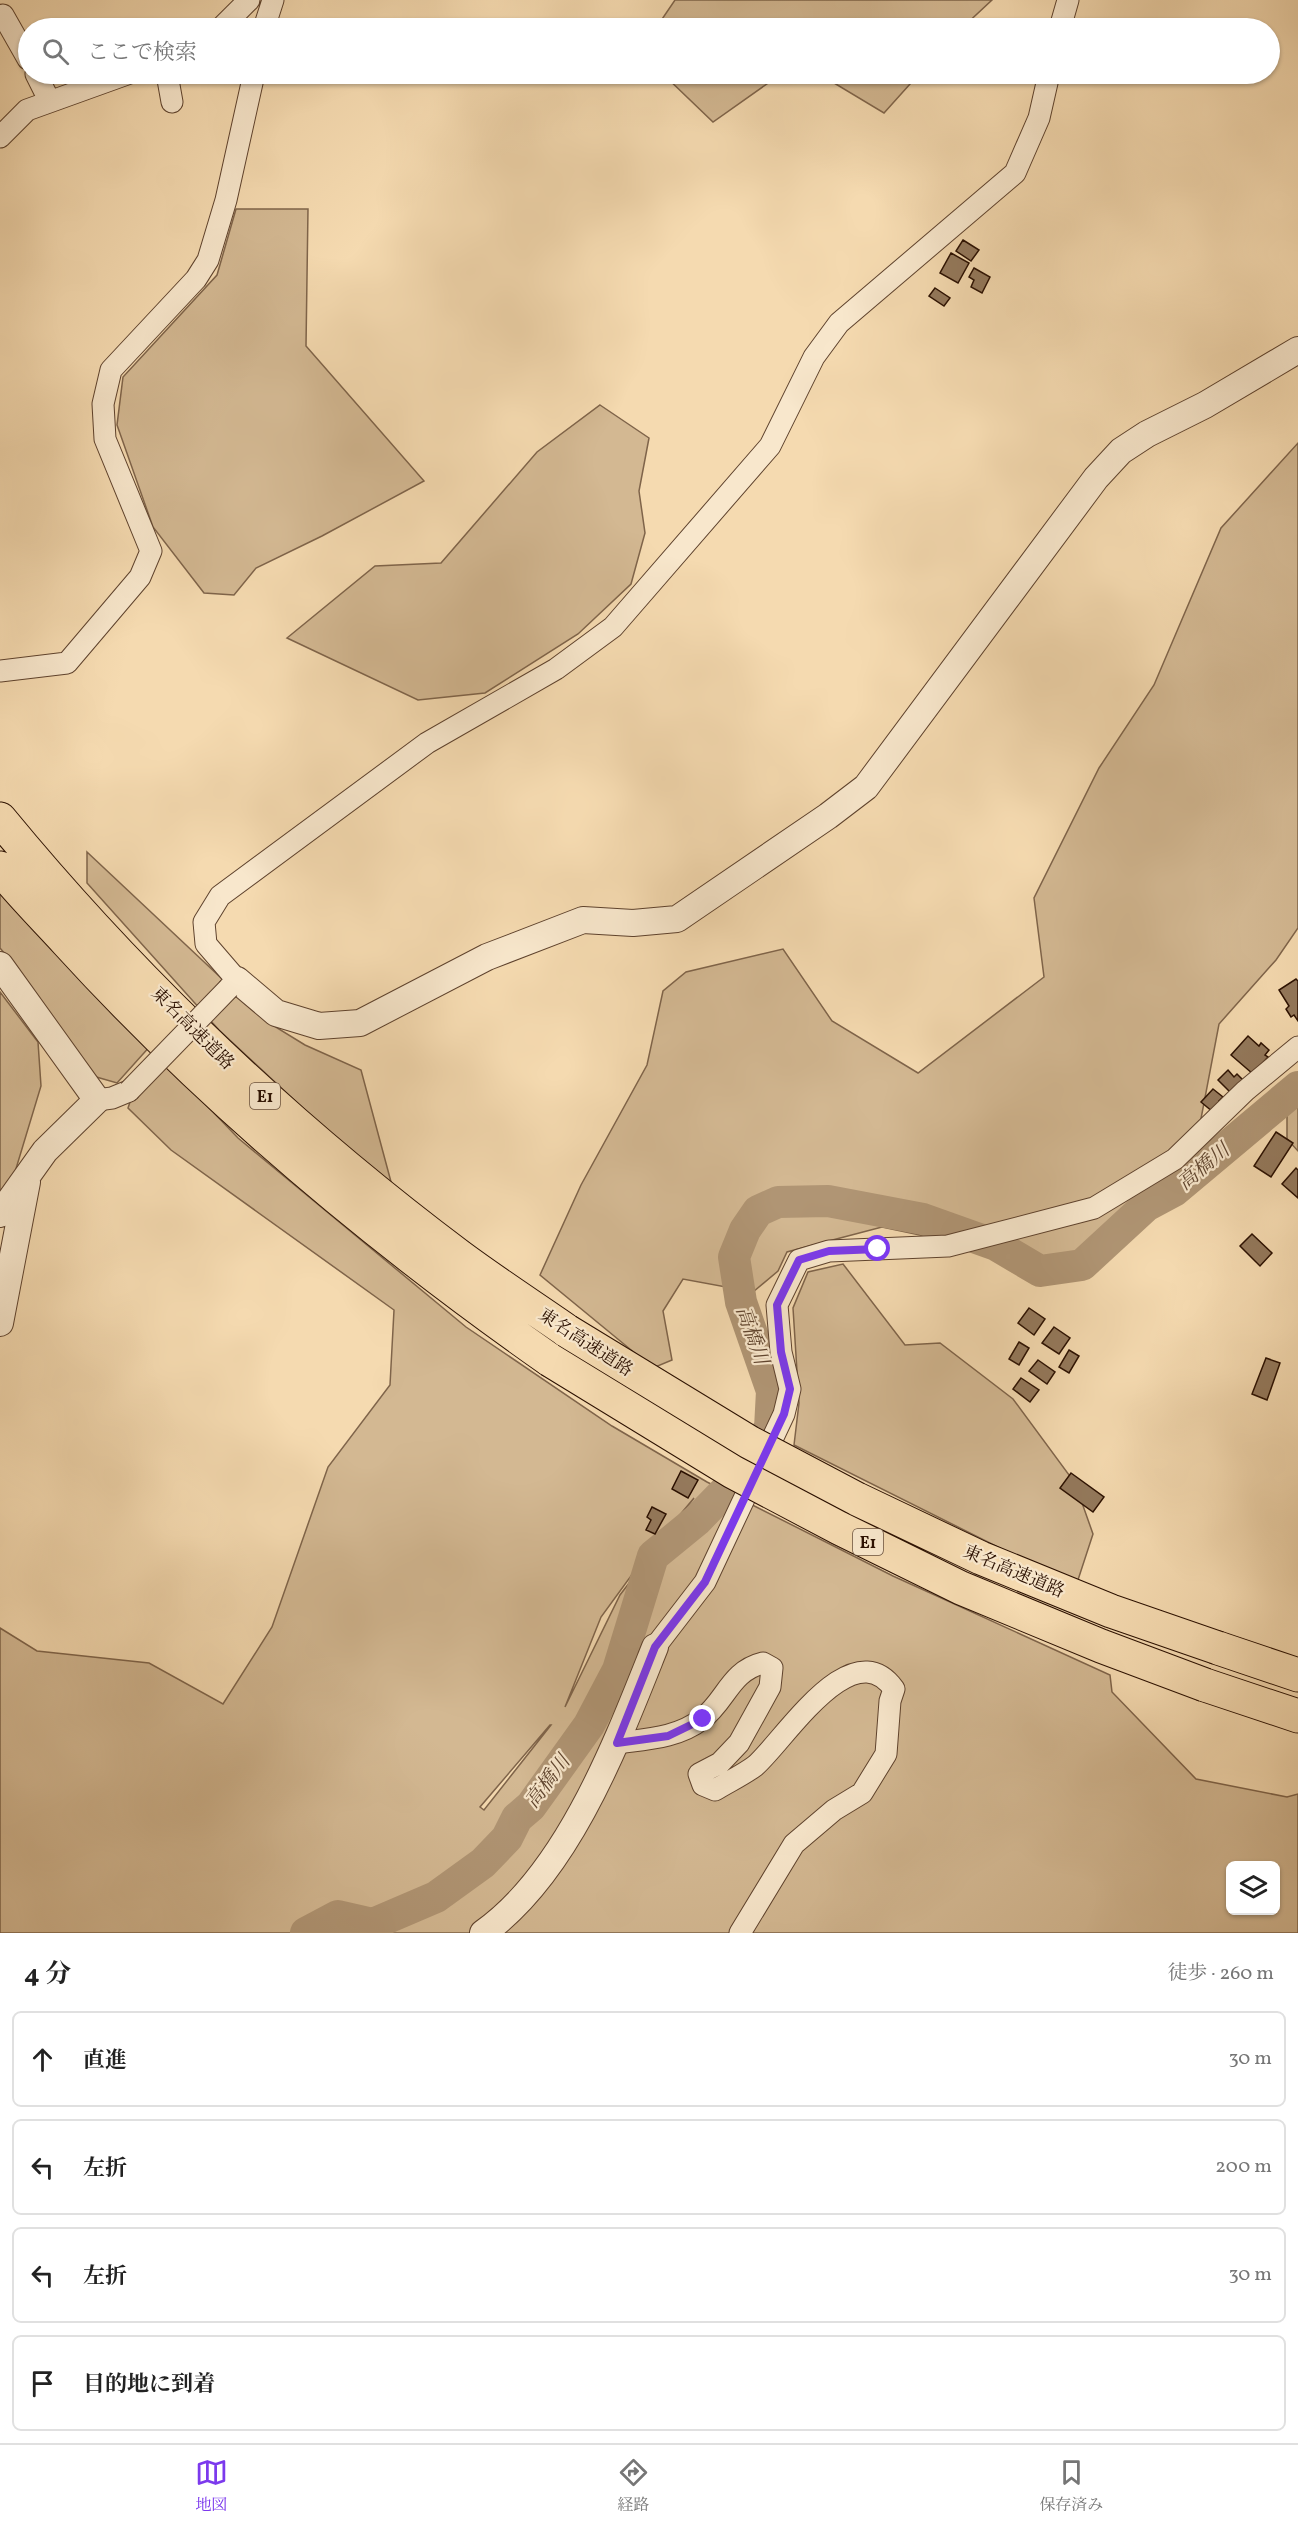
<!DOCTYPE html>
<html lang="ja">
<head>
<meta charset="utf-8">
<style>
	:root { --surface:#fff; --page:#f6f6f6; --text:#222; --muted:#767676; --line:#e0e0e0; --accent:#7c3aed }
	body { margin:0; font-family:Vollkorn,"Noto Serif JP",serif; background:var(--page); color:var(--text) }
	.controls { position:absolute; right:18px; bottom:18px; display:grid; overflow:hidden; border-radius:9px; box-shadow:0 2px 4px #0004 }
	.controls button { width:54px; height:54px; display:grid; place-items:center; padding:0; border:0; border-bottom:2px solid var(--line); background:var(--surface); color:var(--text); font:30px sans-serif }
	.stop { position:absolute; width:18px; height:18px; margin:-14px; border:4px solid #7c3aed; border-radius:50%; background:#fff }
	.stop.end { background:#7c3aed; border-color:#fff; box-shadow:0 2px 6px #0008 }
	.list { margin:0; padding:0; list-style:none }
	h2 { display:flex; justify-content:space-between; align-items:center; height:78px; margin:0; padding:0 24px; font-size:26px }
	h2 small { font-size:20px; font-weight:400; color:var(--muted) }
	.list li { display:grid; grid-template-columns:39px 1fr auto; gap:18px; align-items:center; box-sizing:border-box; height:96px; margin:0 12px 12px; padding:0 12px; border:2px solid var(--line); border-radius:9px }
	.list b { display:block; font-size:22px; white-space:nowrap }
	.list em { font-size:20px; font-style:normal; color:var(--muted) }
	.icon { flex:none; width:33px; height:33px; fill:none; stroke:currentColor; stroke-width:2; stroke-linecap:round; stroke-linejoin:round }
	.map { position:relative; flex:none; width:1298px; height:1933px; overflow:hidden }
	.search { position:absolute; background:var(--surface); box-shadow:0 2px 4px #0004; left:18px; right:18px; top:18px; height:66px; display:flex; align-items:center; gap:15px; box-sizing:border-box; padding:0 21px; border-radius:33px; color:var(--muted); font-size:22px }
	.sheet { height:510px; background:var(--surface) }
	nav { display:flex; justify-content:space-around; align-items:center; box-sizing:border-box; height:84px; border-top:2px solid var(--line); background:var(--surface); font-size:16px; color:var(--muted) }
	nav a { display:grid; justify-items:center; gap:3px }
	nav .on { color:var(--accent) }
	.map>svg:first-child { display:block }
	.green { fill:#d3b892; stroke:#7f644a; stroke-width:1.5; fill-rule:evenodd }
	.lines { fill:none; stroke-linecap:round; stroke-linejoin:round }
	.river { stroke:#b09574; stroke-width:32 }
	.building { fill:#94795c; stroke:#2b1001; stroke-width:1.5 }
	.minor-casing { stroke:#5e422d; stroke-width:23 }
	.tertiary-casing { stroke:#5e422d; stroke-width:28 }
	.motorway-casing { stroke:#2b1001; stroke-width:35 }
	.minor { stroke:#f8e7cc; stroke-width:21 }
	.tertiary { stroke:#f8e7cc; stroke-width:26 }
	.motorway { stroke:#f5dab0; stroke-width:33 }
	.minor-bridge-casing { stroke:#5e422d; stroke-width:23; stroke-linecap:butt }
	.motorway-bridge-casing { stroke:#2b1001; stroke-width:35; stroke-linecap:butt }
	.minor-bridge { stroke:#f8e7cc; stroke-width:21 }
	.motorway-bridge { stroke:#f5dab0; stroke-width:33 }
	.route { stroke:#7c3aed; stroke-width:8 }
	.labels { text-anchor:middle; stroke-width:4.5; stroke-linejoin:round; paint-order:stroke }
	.shield { fill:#f8e7cc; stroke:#68503e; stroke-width:1.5 }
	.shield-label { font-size:16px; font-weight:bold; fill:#2b1001 }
	.street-label { font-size:18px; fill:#2b1001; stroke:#f8e7cc }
	.water-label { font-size:20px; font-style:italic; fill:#60452f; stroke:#f8e7cc }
</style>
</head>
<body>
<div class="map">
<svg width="1298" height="1933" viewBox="0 0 1298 1933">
	<rect width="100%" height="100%" fill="#f5dab0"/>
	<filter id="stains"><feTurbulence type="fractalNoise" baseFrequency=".00333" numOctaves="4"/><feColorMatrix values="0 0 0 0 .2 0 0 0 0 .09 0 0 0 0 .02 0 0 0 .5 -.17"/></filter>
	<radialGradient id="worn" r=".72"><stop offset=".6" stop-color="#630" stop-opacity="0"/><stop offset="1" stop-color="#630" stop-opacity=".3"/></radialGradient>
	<path class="green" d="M675,0H992L962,28H656Z
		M663,74H781L713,122Z
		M819,74H919L884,113Z
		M236,209H308L306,346L424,481L322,536L256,568L234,595L204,593L153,527L117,425L123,377L217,275Z
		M600,405L649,438L639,491L645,533L631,584L578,634L485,693L418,700L287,638L375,566L441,563L537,452Z
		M1298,443V928L1276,960L1219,1024L1192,1166L1066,1266L882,1227L787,1252L778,1271L753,1292L683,1279L663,1311L672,1360L653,1368L540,1275L581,1185L647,1065L663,991L686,972L783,949L832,1021L918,1073L1044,977L1034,898L1099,768L1154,685L1221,528Z
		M87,852L269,1023L305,1045L361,1070L394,1193L219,1030L87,883Z
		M0,884L152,1044L117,1083L93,1076L25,978L0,948Z
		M0,992L38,1042L41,1086L15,1172L0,1194Z
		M168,1065L238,1138L466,1327L612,1426L707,1482L893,1576L1110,1675L1112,1692L1196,1779L1287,1797L1298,1794V1933H0V1628L37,1651L149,1663L223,1704L272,1627L328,1467L390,1385L394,1310L171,1150L128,1108L131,1099ZM694,1498L620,1595L565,1707L601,1617L647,1554ZM551,1725L484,1810L480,1807L550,1725ZM1230,1866H1276V1910H1230Z
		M1298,1093V1151L1287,1139V1105Z
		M843,1264L905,1345L940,1343L1013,1399L1075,1483L1093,1534L1076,1586L794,1445L799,1403L793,1308L808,1272Z"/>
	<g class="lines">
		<path class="river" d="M306,1933L338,1916L373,1924L436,1897L483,1863L507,1838L517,1818L531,1806L589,1725L618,1670L653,1556L697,1520L733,1483L770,1428L772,1391L741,1302L734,1257L745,1230L758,1211L778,1202L828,1201L923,1219L996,1245L1040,1271L1082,1265L1146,1206L1174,1191L1298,1087"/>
	</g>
	<path class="building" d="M963,240L979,250L971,261L956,251Z
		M951,253L969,263L958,283L940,273Z
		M974,268L990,277L982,293L971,287L974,280L969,277Z
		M935,288L950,298L944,306L929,296Z
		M1296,979L1298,981V1021L1294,1015L1291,1017L1286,1009L1289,1006L1279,990Z
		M1248,1036L1259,1046L1261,1043L1269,1050L1265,1055L1268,1057L1253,1074L1231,1055Z
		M1228,1070L1234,1077L1237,1074L1244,1081L1232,1094L1218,1080Z
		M1213,1089L1223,1097L1219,1101L1222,1103L1213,1112L1201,1102Z
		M1276,1132L1293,1143L1271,1177L1254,1166Z
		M1296,1168L1298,1170V1198L1282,1184Z
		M1252,1234L1272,1253L1260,1266L1240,1246Z
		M1029,1308L1045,1319L1034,1335L1018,1323Z
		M1054,1327L1070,1338L1059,1354L1042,1343Z
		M1019,1342L1029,1348L1019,1365L1009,1359Z
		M1069,1350L1079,1356L1069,1373L1059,1367Z
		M1266,1358L1280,1363L1267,1400L1252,1394Z
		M1038,1360L1055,1372L1047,1384L1029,1371Z
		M1021,1378L1039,1390L1030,1402L1013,1389Z
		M681,1471L698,1480L688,1498L672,1489Z
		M1071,1473L1104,1497L1093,1512L1060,1488Z
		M652,1507L666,1514L655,1534L646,1530L651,1520L647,1517Z"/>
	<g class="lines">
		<defs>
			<path id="minor" d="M3,15L28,59
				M221,28L249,0
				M264,28L273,0
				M1060,28L1068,0
				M36,74L49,100
				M167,74L172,102
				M0,137L27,110L127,74
				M0,671L67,663L140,577L151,551L105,439L103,404L111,370L196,279L208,260L226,200L254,74
				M229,988L237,980L206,944L204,922L220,896L427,743L556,669L613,627L770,446L814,357L839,323L1015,173L1039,118L1049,74
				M97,1100L112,1098L129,1091
				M655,1647L705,1582L784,1414L790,1389L781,1352L777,1305L799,1260L829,1251L948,1246L1094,1208L1175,1159L1245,1091L1298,1047
				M617,1743C646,1739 678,1738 702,1719C726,1701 730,1671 763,1663L772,1668L770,1687L739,1743L720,1763L699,1774L703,1785L715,1790C728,1782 743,1775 755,1766C784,1741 852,1630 894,1689L890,1701L886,1754L862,1793L834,1810L794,1844L740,1933"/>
			<path id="tertiary" d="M0,965L97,1100L45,1151L0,1214
				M237,980L276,1013L319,1026L360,1023L487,957L583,920L633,923L677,919L828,816L866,787L1096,478L1121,451L1147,434L1205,405L1298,350
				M0,1323L27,1182
				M483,1933C568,1873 617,1742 655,1647"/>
			<path id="motorway" d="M0,819C134,982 290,1129 459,1256C494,1282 531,1306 567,1331
				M0,868C21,894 45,918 67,942C211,1100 375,1237 550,1360
				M1218,1648L1298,1675
				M1205,1685L1298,1716"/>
		</defs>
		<use href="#minor" class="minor-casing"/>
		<use href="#tertiary" class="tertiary-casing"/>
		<use href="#motorway" class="motorway-casing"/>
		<use href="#minor" class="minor"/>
		<use href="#tertiary" class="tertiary"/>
		<use href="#motorway" class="motorway"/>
		<defs>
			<path id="minor-bridge" d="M129,1091L229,988"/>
			<path id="motorway-bridge" d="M567,1331L749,1442L857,1499L981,1558L1111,1611L1218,1648
				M550,1360L733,1472L839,1528L961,1588L1101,1646L1205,1685"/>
		</defs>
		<use href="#minor-bridge" class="minor-bridge-casing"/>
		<use href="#motorway-bridge" class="motorway-bridge-casing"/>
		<use href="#minor-bridge" class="minor-bridge"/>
		<use href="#motorway-bridge" class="motorway-bridge"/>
	</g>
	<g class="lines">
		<path class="route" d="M703,1719L668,1736L617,1743L655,1647L705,1582L784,1414L790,1389L781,1352L777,1305L799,1260L829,1251L878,1249"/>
	</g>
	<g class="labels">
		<g class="shield">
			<rect x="250" y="1083" width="30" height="26" rx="4.5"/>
			<rect x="853" y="1529" width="30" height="26" rx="4.5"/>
		</g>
		<g class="shield-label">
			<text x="265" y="1102">E1</text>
			<text x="868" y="1548">E1</text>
		</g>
		<g class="street-label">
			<text transform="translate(193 1028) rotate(45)" y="6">東名高速道路</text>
			<text transform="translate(586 1342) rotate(33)" y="6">東名高速道路</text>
			<text transform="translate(1014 1571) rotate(23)" y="6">東名高速道路</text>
		</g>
		<g class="water-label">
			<text transform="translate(1203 1166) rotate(-40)" y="7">高橋川</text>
			<text transform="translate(753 1335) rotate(71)" y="7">高橋川</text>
			<text transform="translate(547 1781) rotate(-53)" y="7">高橋川</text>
		</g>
	</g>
	<rect width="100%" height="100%" filter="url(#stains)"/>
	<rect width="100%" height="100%" fill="url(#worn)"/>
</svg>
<div class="controls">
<button><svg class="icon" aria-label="layers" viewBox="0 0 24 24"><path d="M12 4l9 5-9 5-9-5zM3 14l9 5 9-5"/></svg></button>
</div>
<div class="stop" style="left:878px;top:1249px"></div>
<div class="stop end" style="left:703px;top:1719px"></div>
<div class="search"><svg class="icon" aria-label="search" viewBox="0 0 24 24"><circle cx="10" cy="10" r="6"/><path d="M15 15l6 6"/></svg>ここで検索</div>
</div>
<section class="sheet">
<h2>4 分<small>徒歩 · 260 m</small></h2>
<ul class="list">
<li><svg class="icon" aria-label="ahead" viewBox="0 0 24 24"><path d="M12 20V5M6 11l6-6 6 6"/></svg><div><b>直進</b></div><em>30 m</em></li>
<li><svg class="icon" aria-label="left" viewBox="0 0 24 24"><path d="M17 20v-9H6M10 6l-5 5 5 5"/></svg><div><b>左折</b></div><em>200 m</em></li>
<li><svg class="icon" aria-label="left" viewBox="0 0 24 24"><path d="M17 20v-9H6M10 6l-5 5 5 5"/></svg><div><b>左折</b></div><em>30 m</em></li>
<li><svg class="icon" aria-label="arrive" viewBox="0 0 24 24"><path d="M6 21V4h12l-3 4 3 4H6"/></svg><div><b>目的地に到着</b></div></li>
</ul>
</section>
<nav>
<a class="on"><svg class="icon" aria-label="map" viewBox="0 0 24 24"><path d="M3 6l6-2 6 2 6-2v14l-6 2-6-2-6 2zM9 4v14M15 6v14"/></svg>地図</a>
<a><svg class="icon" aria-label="directions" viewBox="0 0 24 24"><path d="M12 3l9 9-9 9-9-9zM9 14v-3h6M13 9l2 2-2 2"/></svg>経路</a>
<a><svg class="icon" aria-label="saved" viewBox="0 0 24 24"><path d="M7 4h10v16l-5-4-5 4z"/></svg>保存済み</a>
</nav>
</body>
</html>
